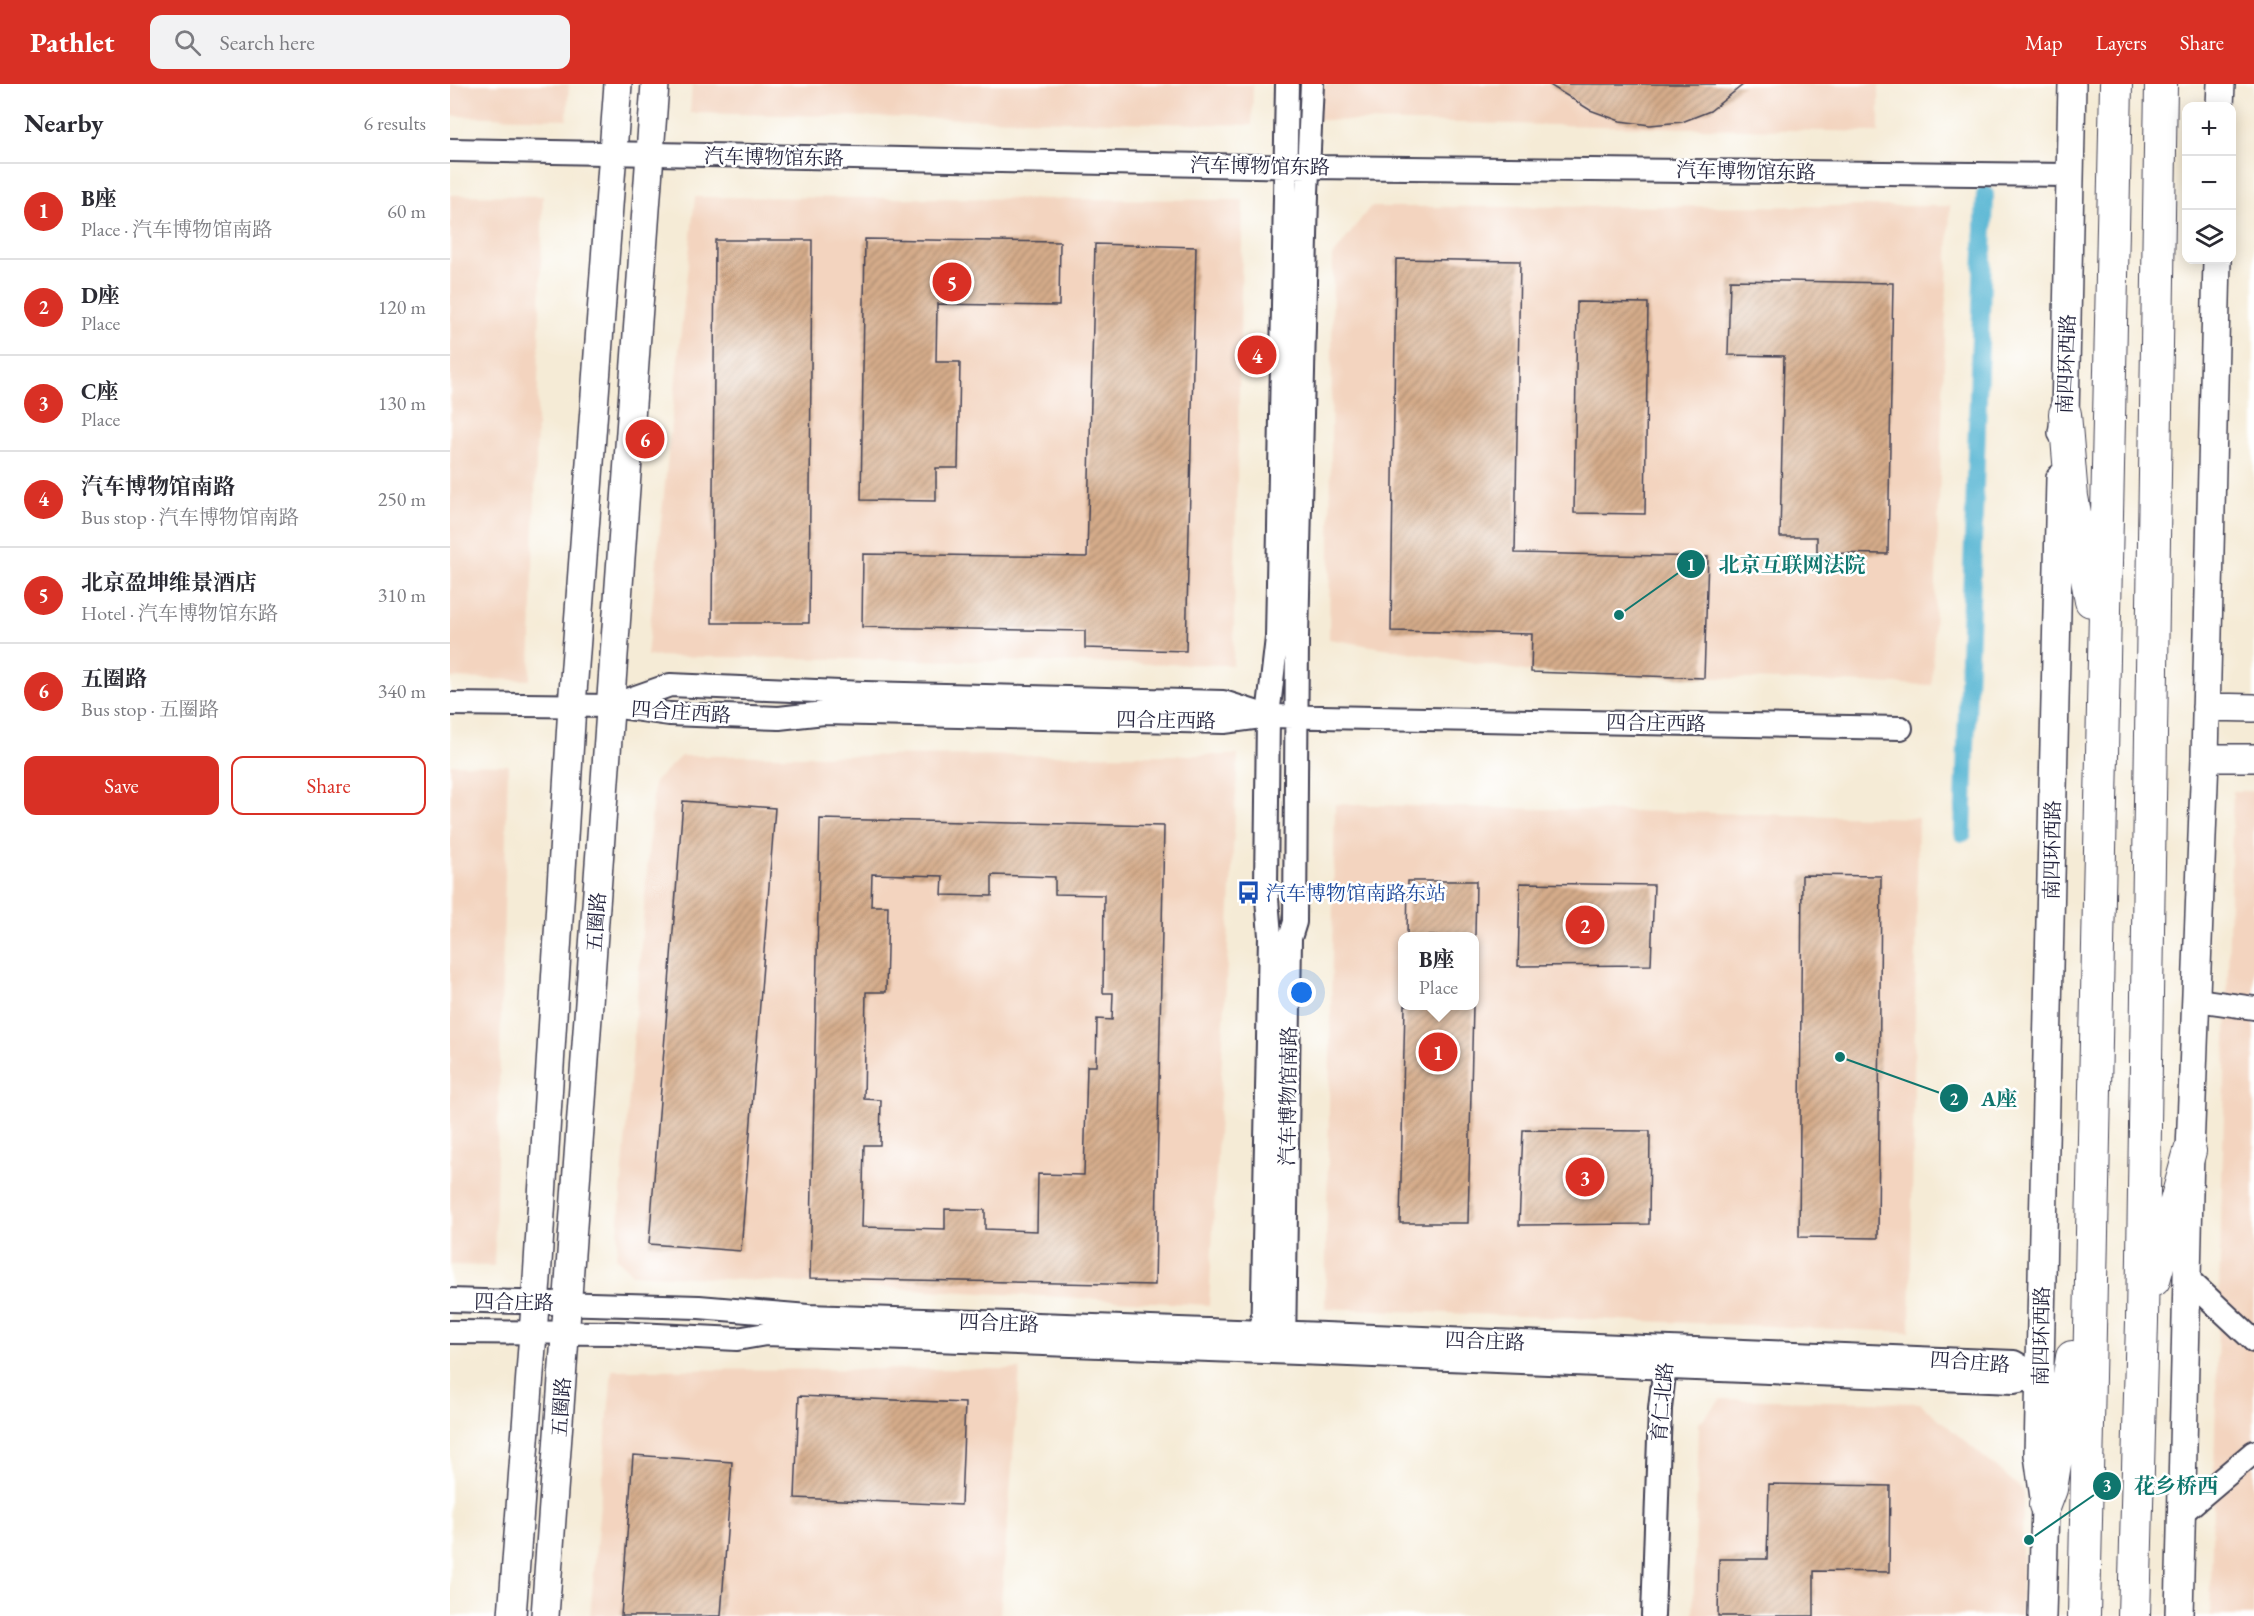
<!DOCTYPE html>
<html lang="en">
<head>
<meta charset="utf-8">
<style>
	:root { --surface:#fff; --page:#f2f2f3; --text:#2b2b33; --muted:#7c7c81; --line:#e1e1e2; --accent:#d93025 }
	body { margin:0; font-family:"EB Garamond","Noto Serif SC",serif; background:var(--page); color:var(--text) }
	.controls { position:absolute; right:18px; top:18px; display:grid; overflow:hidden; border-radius:12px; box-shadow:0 3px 15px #0003 }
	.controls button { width:54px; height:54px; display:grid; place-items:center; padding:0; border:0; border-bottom:2px solid var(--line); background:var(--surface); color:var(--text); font:30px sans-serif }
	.you { position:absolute; left:852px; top:909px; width:21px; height:21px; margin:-15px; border:4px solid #fff; border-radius:50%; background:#1a73e8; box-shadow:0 0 0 9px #1a73e833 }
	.badge { display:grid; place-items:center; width:39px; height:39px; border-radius:50%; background:var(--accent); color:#fff; font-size:20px; font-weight:700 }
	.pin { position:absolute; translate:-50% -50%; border:3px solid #fff; box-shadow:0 2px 6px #0006 }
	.popup { position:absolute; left:948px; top:848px; width:81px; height:78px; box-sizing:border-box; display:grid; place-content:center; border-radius:12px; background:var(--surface); filter:drop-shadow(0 2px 4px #0005); font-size:20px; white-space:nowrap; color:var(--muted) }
	.popup b { font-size:22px; color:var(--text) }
	.popup::after { content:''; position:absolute; left:50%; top:100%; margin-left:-12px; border:12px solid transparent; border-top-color:var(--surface) }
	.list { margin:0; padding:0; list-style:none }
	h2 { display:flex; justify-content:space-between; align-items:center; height:78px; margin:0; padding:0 24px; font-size:26px }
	h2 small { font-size:20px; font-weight:400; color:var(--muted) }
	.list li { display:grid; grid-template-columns:39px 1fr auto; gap:18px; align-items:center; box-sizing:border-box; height:96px; padding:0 24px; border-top:2px solid var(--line) }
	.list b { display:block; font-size:22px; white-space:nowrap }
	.list p { margin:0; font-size:20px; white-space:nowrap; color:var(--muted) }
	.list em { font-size:20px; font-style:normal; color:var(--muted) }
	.actions { display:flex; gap:12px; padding:18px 24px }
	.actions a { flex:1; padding:14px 0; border:2px solid var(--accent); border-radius:12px; text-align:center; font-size:21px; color:var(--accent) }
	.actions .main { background:var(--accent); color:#fff }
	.icon { flex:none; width:33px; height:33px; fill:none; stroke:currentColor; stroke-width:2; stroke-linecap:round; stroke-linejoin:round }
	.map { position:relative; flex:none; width:1804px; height:1532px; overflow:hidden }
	header { display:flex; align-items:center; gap:36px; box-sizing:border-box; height:84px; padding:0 30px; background:var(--accent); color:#fff }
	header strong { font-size:28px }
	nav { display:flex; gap:33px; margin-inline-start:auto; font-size:21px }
	.search { width:420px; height:54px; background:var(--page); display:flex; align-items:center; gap:15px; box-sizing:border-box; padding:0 21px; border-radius:12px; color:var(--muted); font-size:22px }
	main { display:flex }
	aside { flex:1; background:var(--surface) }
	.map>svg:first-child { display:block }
	.built { fill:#f3d4bf; fill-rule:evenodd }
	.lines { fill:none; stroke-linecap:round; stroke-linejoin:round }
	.canal { stroke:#53b4d2; stroke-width:18 }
	.building { fill:url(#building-hatch); fill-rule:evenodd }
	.minor-casing { stroke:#424052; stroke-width:26 }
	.major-casing { stroke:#424052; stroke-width:30 }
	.highway-casing { stroke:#424052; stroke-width:34 }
	.minor { stroke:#fff; stroke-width:22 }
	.major { stroke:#fff; stroke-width:27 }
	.highway { stroke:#fff; stroke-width:32 }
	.labels { text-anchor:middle; stroke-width:5; stroke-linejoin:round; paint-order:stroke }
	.street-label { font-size:20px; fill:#22223b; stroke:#fff }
	.transit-label { font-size:20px; fill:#164399; stroke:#fff; text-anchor:start }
	.leader { fill:none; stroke:#0f766e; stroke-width:2 }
	.callout-dot { fill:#0f766e; stroke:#fff; stroke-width:2 }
	.mark-label { font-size:18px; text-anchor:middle; font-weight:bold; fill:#fff }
	.callout-label { font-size:21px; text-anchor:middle; font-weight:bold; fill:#0f766e; stroke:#fff; stroke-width:5; stroke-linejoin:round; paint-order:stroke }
</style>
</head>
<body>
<header>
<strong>Pathlet</strong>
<div class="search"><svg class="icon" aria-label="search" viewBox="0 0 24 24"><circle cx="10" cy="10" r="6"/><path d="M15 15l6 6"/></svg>Search here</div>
<nav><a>Map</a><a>Layers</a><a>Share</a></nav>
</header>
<main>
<aside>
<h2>Nearby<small>6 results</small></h2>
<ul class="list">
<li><span class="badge">1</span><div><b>B座</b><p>Place · 汽车博物馆南路</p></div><em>60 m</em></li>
<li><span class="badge">2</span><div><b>D座</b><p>Place</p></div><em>120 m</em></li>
<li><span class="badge">3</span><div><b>C座</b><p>Place</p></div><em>130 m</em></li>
<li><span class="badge">4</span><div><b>汽车博物馆南路</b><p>Bus stop · 汽车博物馆南路</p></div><em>250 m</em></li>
<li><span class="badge">5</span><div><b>北京盈坤维景酒店</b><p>Hotel · 汽车博物馆东路</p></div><em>310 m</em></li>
<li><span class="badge">6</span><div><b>五圈路</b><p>Bus stop · 五圈路</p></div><em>340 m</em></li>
</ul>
<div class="actions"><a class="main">Save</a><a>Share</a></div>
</aside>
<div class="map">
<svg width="1804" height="1532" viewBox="0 0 1804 1532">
	<defs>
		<pattern id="building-hatch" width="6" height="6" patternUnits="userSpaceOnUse" patternTransform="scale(1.5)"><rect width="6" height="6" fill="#d5ac8a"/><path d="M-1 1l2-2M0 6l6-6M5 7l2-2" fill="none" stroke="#ac8c72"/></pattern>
	</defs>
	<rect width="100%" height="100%" fill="#fff"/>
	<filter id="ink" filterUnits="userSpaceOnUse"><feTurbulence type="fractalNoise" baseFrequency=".0167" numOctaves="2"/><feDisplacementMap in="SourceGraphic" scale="12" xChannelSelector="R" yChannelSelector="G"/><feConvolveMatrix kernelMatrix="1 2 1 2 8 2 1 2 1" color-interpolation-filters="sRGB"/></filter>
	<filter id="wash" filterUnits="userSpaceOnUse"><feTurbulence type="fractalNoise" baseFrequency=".008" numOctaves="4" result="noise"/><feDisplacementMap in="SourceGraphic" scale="24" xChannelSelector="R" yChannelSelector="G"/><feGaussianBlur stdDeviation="1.35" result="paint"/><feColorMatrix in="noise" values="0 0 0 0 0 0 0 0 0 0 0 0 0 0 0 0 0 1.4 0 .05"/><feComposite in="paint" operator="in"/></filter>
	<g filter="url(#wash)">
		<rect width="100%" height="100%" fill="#f5ebd6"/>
		<path class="built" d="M0,0H119L117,35L0,32Z
			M242,0H803L802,41L240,29Z
			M867,0H1429V48L866,36Z
			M0,111L93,112L80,596L0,594Z
			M245,113L793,116L783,581L197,572Z
			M1500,122L1482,601L1081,588L879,555L883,172L920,123Z
			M788,671L759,1221L182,1190L166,1173L204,698L231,672Z
			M0,680L58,681L44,1182L0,1181Z
			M1783,707H1804V1532H1760Z
			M885,720L1468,734L1460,1248L875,1224ZM952,852H1024V922H952Z
			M570,1285L550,1532H140L162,1286Z
			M1271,1315L1470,1319L1573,1406L1571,1532H1243L1249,1339Z"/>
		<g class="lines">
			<path class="canal" d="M1513,749L1535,111"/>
		</g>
		<g id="blocks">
			<path class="building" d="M1098,0H1294L1260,27L1232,38L1200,41L1170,37L1140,26Z
				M415,155L610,158L609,222L487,220L486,278H510L508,384H486V417L411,416Z
				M265,156H362L359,539H262Z
				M645,160L746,163L736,567L635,564V547L412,543L413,470L637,473Z
				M946,175L1070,177L1065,469L1258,473L1254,594L1081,588L1082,550L941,547Z
				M1280,196L1443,199L1438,470L1367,469V453H1330L1334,272L1278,271Z
				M1127,218L1198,219L1195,430L1124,429Z
				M233,717L325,724L291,1167L199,1160Z
				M370,735L714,742L705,1201L360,1194ZM422,790L493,792L492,811L542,812V791L605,793V810L654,811L653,909H663L662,936L647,935L646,982H637L634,1091L588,1090L587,1147L535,1145V1126L495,1125V1145L412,1143L414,1061H430L431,1016L414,1015L416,908H436L438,822H421Z
				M1352,791L1431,792L1428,1154L1349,1153Z
				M958,797H1026L1025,852H957Z
				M1070,799L1204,801L1201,881L1068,882Z
				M955,921H1023L1018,1139H950Z
				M1073,1046L1200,1047L1199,1140L1069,1141Z
				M349,1312L515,1319L511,1421L345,1414Z
				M183,1371L282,1378L271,1532H171Z
				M1319,1400L1440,1402L1439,1488L1364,1487V1532H1268L1269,1475H1317Z"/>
		</g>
	</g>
	<g filter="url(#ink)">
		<use href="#blocks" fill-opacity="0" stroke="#424052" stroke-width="1.5"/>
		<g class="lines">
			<defs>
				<path id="minor" d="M0,66L858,83L1620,91
					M0,620L162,622L219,630L329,634L374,629L774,638L818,632L1451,644
					M166,620L220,601L415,609L773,618L811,630
					M1747,916L1804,924
					M1738,1195L1804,1257
					M0,1216L249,1223L358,1232L875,1250L1564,1278L1590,1293
					M0,1248L167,1249L287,1255L316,1250L874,1270L1564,1298L1590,1293
					M812,1263L820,852L816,802L818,632L827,554L837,0
					M834,1264L840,854L845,838L847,555L857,109L862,0
					M1733,1428L1804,1368
					M1203,1532L1210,1325L1216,1272"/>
				<path id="major" d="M1770,22L1771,0
					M1612,349L1615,330L1622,0
					M1756,623L1804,624
					M1755,674H1804
					M62,1532L87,1195L122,622L168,0
					M95,1532L205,0
					M1592,1532L1595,1421L1588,1371L1610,394
					M1729,1532L1740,1067L1755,674L1767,176"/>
				<path id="highway" d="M1615,330L1622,413L1641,517
					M1704,1196L1740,1067
					M1595,1421L1601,1405L1622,1273
					M1634,1532L1666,0
					M1684,1532L1692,1237L1711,0"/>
			</defs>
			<use href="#minor" class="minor-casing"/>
			<use href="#major" class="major-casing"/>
			<use href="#highway" class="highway-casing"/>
			<use href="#minor" class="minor"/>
			<use href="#major" class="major"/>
			<use href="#highway" class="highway"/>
		</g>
	</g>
	<defs>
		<symbol id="bus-bare" viewBox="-9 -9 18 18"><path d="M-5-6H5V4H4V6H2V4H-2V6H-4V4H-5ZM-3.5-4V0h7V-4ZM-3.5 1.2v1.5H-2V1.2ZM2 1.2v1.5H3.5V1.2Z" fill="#1a4fb4" stroke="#fff" stroke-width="2.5" paint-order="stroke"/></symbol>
	</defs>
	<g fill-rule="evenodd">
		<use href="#bus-bare" x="782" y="792" width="33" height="33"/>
	</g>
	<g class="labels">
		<g class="street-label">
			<text transform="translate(324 73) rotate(1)" y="7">汽车博物馆东路</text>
			<text transform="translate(810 82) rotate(1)" y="7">汽车博物馆东路</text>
			<text transform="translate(1296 87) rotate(1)" y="7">汽车博物馆东路</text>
			<text transform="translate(1616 280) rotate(-88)" y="7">南四环西路</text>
			<text transform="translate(231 628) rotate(4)" y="7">四合庄西路</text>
			<text transform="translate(716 636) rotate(1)" y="7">四合庄西路</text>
			<text transform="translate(1206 639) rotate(1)" y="7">四合庄西路</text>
			<text transform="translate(1602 766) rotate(-89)" y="7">南四环西路</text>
			<text transform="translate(146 838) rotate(-86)" y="7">五圈路</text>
			<text transform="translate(838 1012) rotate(-89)" y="7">汽车博物馆南路</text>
			<text transform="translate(64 1218) rotate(1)" y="7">四合庄路</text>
			<text transform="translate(549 1239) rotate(2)" y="7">四合庄路</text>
			<text transform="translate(1591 1252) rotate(-89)" y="7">南四环西路</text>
			<text transform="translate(1035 1257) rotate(2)" y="7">四合庄路</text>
			<text transform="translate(1520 1278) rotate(4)" y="7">四合庄路</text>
			<text transform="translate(1212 1318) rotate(-85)" y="7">育仁北路</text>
			<text transform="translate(111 1323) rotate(-86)" y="7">五圈路</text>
		</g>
		<g class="transit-label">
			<text x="816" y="816">汽车博物馆南路东站</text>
		</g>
	</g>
	<path class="leader" d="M1169 531L1241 480M1390 973L1504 1014M1579 1456L1657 1402"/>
	<g class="callout-dot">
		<circle cx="1169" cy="531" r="6"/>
		<circle cx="1390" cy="973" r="6"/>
		<circle cx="1579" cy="1456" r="6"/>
		<circle cx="1241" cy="480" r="15"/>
		<circle cx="1504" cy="1014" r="15"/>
		<circle cx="1657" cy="1402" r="15"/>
	</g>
	<g class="mark-label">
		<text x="1241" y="487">1</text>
		<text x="1504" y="1021">2</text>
		<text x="1657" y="1408">3</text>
	</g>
	<g class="callout-label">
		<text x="1342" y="488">北京互联网法院</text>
		<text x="1549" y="1022">A座</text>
		<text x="1726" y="1409">花乡桥西</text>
	</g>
</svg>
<div class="controls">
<button>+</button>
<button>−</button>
<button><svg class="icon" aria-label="layers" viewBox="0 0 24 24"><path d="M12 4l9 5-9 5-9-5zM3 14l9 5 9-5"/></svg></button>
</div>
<div class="you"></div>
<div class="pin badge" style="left:988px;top:968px">1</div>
<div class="popup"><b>B座</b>Place</div>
<div class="pin badge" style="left:1135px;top:841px">2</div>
<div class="pin badge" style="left:1135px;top:1093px">3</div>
<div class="pin badge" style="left:807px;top:271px">4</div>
<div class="pin badge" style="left:502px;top:198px">5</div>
<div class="pin badge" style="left:195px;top:355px">6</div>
</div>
</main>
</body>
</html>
